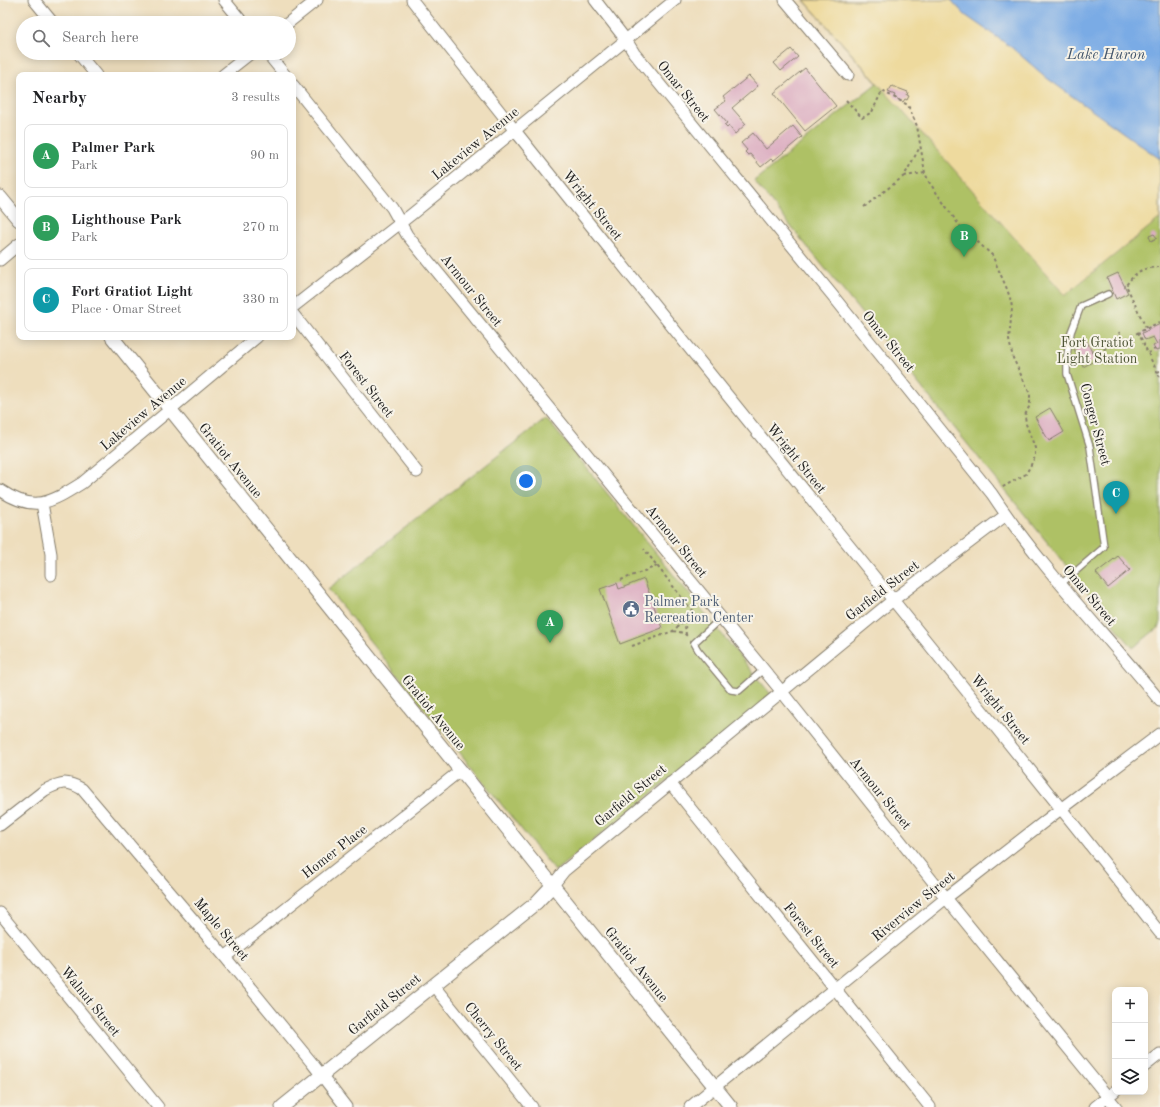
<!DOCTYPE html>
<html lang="en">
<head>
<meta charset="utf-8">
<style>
	:root { --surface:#fff; --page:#f2f2f2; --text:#202124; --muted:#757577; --line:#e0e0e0; --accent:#1f6fb2 }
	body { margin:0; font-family:"Old Standard TT",serif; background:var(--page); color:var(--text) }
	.controls { position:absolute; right:12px; bottom:12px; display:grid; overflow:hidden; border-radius:8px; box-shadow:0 2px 10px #0003 }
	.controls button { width:36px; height:36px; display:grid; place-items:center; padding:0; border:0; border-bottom:1px solid var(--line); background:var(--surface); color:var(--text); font:20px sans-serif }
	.you { position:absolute; left:526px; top:481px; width:14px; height:14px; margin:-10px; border:3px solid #fff; border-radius:50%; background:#1a73e8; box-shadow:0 0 0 6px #1a73e833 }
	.badge { display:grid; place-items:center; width:26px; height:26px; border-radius:50%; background:var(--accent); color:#fff; font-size:13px; font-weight:700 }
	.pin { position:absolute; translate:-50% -33px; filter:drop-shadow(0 1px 2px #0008) }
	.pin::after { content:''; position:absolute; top:21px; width:14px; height:12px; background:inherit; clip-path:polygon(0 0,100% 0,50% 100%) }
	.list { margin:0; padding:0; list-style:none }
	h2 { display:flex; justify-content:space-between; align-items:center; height:52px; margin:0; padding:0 16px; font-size:17px }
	h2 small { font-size:13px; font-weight:400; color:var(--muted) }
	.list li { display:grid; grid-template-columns:26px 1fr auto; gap:12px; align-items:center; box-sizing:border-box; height:64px; margin:0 8px 8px; padding:0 8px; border:1px solid var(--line); border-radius:8px }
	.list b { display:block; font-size:15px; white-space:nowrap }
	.list p { margin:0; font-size:13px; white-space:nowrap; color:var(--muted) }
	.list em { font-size:13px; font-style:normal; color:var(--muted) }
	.icon { flex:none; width:22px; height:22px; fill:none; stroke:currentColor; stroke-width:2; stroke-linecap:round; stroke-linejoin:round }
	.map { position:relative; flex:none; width:1160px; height:1107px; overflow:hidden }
	.search { position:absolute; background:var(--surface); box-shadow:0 2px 10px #0003; left:16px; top:16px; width:280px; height:44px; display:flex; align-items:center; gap:10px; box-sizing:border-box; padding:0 14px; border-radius:22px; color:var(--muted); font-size:15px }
	.panel { position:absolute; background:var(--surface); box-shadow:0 2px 10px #0003; left:16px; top:72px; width:280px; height:268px; border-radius:8px }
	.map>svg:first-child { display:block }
	.green { fill:#aec165; stroke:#656e40 }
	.sand { fill:#eeda9e; stroke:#857b5d }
	.water { fill:#7aabe5; stroke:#4b6480 }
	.building { fill:#dcadc1 }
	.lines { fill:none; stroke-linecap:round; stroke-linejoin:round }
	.service-casing { stroke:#857d6c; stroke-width:8 }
	.minor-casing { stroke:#857d6c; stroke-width:13 }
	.tertiary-casing { stroke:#857d6c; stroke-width:15 }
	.path { stroke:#857d6c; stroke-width:2; stroke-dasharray:3 3; stroke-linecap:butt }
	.service { stroke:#fff; stroke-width:5.5 }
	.minor { stroke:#fff; stroke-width:11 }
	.tertiary { stroke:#fff; stroke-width:13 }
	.labels { text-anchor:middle; stroke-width:4; stroke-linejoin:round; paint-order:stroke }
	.street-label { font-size:14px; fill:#1c1c1c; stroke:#f7f3e8 }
	.park-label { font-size:14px; fill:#4f5636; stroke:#f7f3e8 }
	.service-label { font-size:14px; fill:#4e5e75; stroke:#f7f3e8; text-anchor:start }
	.water-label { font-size:15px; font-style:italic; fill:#42556c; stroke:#f7f3e8 }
</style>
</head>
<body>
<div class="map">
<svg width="1160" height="1107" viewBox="0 0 1160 1107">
	<rect width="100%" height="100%" fill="#f7f3e8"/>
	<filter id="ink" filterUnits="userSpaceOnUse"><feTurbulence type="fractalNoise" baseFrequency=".025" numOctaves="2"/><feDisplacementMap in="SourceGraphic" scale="8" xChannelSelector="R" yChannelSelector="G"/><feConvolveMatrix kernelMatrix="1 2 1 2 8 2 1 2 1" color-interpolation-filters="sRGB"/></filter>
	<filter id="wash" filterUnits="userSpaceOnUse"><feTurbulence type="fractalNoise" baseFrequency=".012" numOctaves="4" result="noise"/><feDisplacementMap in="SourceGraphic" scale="16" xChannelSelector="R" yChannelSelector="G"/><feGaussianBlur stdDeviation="0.9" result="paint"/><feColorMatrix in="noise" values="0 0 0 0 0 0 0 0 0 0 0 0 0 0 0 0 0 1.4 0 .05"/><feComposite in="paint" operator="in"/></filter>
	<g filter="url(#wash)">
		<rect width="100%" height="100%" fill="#eedebd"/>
		<path class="green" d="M804,0H951L1160,159V626L1133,648L754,181L877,83Z
			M546,418L773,697L555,871L328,589Z"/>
		<path class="sand" d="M804,0H988L1160,130V220L1159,219L1065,295Z"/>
		<path class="water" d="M951,0H1160V159L1048,79L1011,47L965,15Z"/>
		<g id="blocks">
			<path class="building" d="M791,49L798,57L781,71L774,63Z
				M805,68L836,106L805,131L774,93Z
				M749,76L758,86L732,108L746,124L735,134L729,126L727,128L724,125L727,123L715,109L726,101L723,97Z
				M892,86L908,92L907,95L909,96L907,100L905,99L903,102L894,97L895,95L888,92Z
				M793,126L802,137L773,161L771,159L761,167L750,154L748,155L745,152L747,150L741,143L753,133L766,149Z
				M1154,234L1157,238L1151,241L1149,236Z
				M1118,273L1128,293L1116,299L1107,278Z
				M1160,324V349L1156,351L1153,346L1157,344L1153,337L1145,340L1142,333Z
				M1087,342L1096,360L1083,367L1074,349Z
				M1050,408L1064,432L1049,441L1035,417Z
				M1118,556L1130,570L1108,588L1096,573Z
				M644,579L662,628L620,644L600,589L617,583L619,589Z"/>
		</g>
	</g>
	<g filter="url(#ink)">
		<use href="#blocks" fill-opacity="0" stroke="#857d6c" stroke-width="1"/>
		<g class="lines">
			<defs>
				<path id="service" d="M1061,584L1104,547L1090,447L1067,374V355L1071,332L1081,306L1108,294
					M720,619L694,643L698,650L731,690L739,691L763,670"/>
				<path id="minor" d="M34,0L53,23
					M224,0L243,23
					M412,0C657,314 913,620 1160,933
					M595,0L626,40L634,53L833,296L992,494C1041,568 1104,632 1160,701
					M785,0L848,75
					M288,23L317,0
					M78,53L96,75
					M267,53L285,75
					M223,75L251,53
					M293,85L392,208L407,235L782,692L946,898L1116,1107
					M0,260L19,244
					M293,307L412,214L675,0
					M293,314L417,472
					M0,490C34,513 50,503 82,483L257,337
					M42,503L51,554V575
					M670,783L930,1107
					M0,825L45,790C61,782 66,780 82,789L225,957L312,1063L346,1107
					M553,885L564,871L893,600L1006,515
					M0,913L158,1107
					M225,957L461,770
					M433,985L532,1107
					M1145,1066L1160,1054
					M690,1107L946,898L1062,808L1160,734
					M1095,1107L1115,1091"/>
				<path id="tertiary" d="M0,197L19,220
					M112,337L731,1107
					M282,1107L536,903L553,885"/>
			</defs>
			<use href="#service" class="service-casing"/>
			<use href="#minor" class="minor-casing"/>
			<use href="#tertiary" class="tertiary-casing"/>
			<path class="path" d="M846,100L862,118L872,112L882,91L908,105L917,126L925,173L929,182L959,225L992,255L1007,289L1011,301L1012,308L1009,340L1013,358L1030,394V405L1025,415L1026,424L1035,448V457L1026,474L1001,488
				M904,176L925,173
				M864,207L904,176L920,147
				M1146,328L1126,285C1138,270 1141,268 1160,267
				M1119,332L1122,340
				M1138,332L1157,372
				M1092,352L1102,350L1160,322
				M1148,353L1155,349
				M1160,371L1157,372L1160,377
				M621,580L657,566
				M673,631C679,632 684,632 688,637
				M686,635L685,625L688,618
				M632,646L673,631L693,612L644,549"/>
			<use href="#service" class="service"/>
			<use href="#minor" class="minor"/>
			<use href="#tertiary" class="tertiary"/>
		</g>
	</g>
	<defs>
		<symbol id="civic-disc" viewBox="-11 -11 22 22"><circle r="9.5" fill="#5c6f8a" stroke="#f7f3e8"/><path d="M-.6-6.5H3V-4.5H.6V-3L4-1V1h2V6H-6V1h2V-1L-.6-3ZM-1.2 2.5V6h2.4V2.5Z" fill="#fff"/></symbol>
	</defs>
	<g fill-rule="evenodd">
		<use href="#civic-disc" x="621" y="599" width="20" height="20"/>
	</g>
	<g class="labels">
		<g class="street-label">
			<text transform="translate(684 91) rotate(51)" y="5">Omar Street</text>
			<text transform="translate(475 143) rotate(-39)" y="5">Lakeview Avenue</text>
			<text transform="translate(593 205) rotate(51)" y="5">Wright Street</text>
			<text transform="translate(472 290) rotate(51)" y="5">Armour Street</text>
			<text transform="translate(889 341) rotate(51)" y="5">Omar Street</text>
			<text transform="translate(367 384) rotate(52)" y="5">Forest Street</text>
			<text transform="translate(143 413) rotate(-40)" y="5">Lakeview Avenue</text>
			<text transform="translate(1096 424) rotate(75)" y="5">Conger Street</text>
			<text transform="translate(797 458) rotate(51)" y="5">Wright Street</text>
			<text transform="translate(231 460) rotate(51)" y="5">Gratiot Avenue</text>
			<text transform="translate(677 541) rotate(51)" y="5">Armour Street</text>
			<text transform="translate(882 590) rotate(-38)" y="5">Garfield Street</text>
			<text transform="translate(1090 595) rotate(50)" y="5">Omar Street</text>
			<text transform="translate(1001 709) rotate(51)" y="5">Wright Street</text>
			<text transform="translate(434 712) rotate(51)" y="5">Gratiot Avenue</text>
			<text transform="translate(881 793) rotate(51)" y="5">Armour Street</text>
			<text transform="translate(630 795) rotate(-40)" y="5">Garfield Street</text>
			<text transform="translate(334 851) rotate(-38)" y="5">Homer Place</text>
			<text transform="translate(913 906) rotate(-39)" y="5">Riverview Street</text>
			<text transform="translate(222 929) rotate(50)" y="5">Maple Street</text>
			<text transform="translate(812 935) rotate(51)" y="5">Forest Street</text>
			<text transform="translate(637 964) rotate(51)" y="5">Gratiot Avenue</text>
			<text transform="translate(91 1001) rotate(51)" y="5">Walnut Street</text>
			<text transform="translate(384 1004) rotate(-39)" y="5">Garfield Street</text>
			<text transform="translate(494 1036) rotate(51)" y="5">Cherry Street</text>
		</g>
		<g class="park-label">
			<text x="1097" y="347">Fort Gratiot<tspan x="1097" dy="16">Light Station</tspan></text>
		</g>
		<g class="service-label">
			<text x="644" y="606">Palmer Park<tspan x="644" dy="16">Recreation Center</tspan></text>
		</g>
		<g class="water-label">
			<text x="1106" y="59">Lake Huron</text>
		</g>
	</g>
</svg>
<div class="controls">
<button>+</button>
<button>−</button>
<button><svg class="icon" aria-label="layers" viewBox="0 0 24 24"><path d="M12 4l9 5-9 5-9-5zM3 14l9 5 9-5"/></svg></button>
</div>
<div class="you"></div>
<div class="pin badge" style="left:550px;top:643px;background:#2e9e5b">A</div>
<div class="pin badge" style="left:964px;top:257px;background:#2e9e5b">B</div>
<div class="pin badge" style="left:1116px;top:514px;background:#0f9aa8">C</div>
<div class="search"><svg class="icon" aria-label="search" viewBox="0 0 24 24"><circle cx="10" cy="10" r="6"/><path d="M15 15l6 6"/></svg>Search here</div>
<section class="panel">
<h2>Nearby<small>3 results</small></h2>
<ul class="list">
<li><span class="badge" style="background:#2e9e5b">A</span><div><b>Palmer Park</b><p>Park</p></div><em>90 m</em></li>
<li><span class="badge" style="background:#2e9e5b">B</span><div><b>Lighthouse Park</b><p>Park</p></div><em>270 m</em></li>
<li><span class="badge" style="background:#0f9aa8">C</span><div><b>Fort Gratiot Light</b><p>Place · Omar Street</p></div><em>330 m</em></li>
</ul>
</section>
</div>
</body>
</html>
